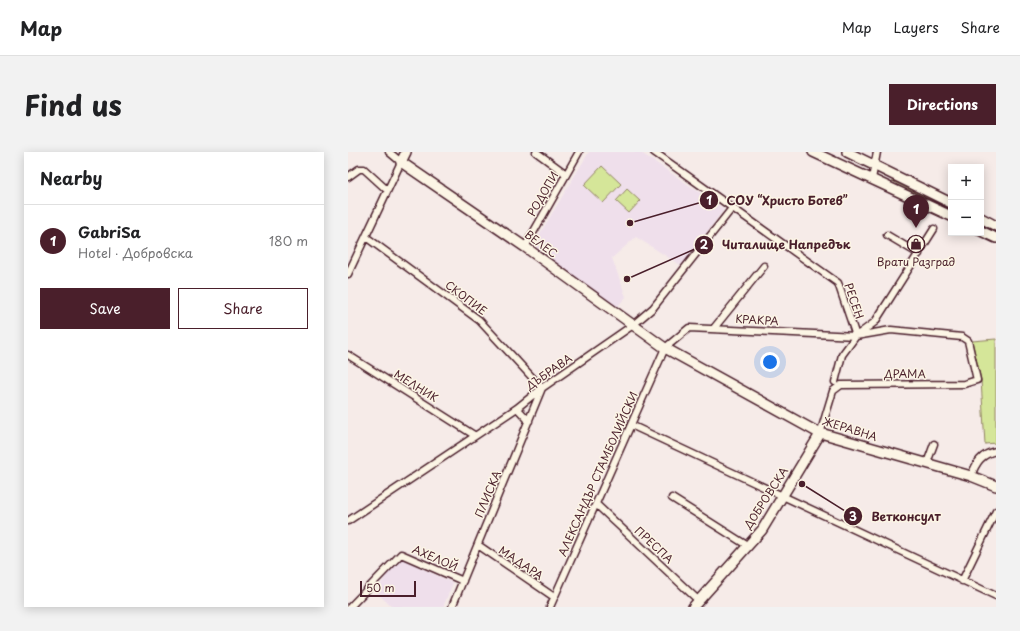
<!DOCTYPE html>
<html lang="en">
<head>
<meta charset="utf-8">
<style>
	:root { --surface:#fff; --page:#f2f2f2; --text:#202124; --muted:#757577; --line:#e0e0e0; --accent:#4a1f2b }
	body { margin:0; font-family:"Playpen Sans",sans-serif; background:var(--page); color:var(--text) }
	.controls { position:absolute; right:12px; top:12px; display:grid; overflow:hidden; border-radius:0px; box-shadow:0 2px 10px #0003 }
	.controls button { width:36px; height:36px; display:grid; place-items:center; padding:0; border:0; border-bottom:1px solid var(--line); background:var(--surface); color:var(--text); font:20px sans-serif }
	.scale { position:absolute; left:12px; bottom:10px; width:56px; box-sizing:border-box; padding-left:4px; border:2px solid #4a1f2b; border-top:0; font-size:11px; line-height:14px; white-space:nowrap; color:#4a1f2b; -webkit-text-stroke:3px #fcf5e5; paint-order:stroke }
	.you { position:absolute; left:422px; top:210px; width:14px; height:14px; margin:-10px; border:3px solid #fff; border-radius:50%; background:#1a73e8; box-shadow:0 0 0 6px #1a73e833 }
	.badge { display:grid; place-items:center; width:26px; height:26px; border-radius:50%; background:var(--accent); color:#fff; font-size:13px; font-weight:700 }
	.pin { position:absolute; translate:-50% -33px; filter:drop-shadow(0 1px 2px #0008) }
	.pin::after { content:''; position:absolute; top:21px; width:14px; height:12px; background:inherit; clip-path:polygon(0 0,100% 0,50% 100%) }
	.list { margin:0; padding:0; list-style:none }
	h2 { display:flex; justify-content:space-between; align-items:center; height:52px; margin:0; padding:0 16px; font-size:17px }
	h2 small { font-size:13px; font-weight:400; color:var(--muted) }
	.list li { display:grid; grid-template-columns:26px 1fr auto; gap:12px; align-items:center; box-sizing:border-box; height:72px; padding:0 16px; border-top:1px solid var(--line) }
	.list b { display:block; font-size:15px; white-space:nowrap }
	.list p { margin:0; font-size:13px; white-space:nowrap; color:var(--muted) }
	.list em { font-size:13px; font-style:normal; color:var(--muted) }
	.actions { display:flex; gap:8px; padding:12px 16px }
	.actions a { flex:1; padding:9px 0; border:1px solid var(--accent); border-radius:0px; text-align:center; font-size:14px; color:var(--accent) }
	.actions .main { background:var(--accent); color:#fff }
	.map { position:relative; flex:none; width:648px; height:455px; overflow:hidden; border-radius:0px }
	header { display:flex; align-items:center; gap:24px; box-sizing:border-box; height:56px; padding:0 20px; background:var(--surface); border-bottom:1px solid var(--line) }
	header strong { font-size:19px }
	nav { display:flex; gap:22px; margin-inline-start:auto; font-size:14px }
	.intro { display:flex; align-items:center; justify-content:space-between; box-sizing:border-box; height:96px; padding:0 24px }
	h1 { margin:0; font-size:28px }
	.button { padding:10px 18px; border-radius:0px; background:var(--accent); color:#fff; font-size:14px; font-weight:700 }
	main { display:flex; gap:24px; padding:0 24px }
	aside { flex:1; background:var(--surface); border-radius:0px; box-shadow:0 2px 10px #0003 }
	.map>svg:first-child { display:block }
	.built { fill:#efdfeb }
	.green { fill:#d5e699; stroke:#908262 }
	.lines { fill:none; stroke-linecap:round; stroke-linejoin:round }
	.street-casing { stroke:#4a1f2b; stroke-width:9 }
	.secondary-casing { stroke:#4a1f2b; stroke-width:12 }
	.street { stroke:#fcf5e5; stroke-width:6 }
	.secondary { stroke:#fcf5e5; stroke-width:9 }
	.labels { text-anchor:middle; stroke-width:3; stroke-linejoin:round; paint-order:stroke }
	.street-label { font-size:11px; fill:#4a1f2b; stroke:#fcf5e5 }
	.poi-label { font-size:11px; fill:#4a1f2b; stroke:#fcf5e5 }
	.leader { fill:none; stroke:#4a1f2b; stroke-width:1.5 }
	.callout-dot { fill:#4a1f2b; stroke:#fcf5e5; stroke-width:1.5 }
	.mark-label { font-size:12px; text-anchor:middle; font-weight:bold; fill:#fff }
	.callout-label { font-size:12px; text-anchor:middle; font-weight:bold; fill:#4a1f2b; stroke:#fcf5e5; stroke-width:3; stroke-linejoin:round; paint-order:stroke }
</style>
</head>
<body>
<header>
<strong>Map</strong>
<nav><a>Map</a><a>Layers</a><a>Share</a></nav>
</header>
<div class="intro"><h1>Find us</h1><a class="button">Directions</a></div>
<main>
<aside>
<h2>Nearby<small></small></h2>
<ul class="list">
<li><span class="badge">1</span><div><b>GabriSa</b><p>Hotel · Добровска</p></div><em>180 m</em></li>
</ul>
<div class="actions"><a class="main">Save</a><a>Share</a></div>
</aside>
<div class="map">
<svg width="648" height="455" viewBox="0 0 648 455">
	<rect width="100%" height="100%" fill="#f6ebe8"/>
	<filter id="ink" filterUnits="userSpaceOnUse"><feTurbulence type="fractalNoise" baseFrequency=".025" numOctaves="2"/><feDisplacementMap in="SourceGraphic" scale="8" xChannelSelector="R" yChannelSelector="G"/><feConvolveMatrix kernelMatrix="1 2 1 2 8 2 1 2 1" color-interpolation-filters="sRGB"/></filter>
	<g filter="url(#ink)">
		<path class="built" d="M241,0H292L376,57L334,114L288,85L264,106L278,145L268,156L185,93Z
			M54,407L105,431L95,455H44L28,440L41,419Z"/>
		<path class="green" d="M254,14L273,32L255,51L236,33Z
			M545,28L603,56V59L544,29Z
			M279,37L292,49L281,61L268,49Z
			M648,187V291L637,292L633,228L624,189Z"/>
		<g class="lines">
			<defs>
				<path id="street" d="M188,0L218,22
					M306,0L490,131L508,184
					M0,25L11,17H16L39,38
					M524,27L529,0
					M539,83L571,102
					M18,85L131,168L194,236L104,455
					M177,95L231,0
					M0,122L53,10L41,0
					M366,176L416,114
					M0,203L126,283
					M487,230L494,203L508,184L527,170L586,77
					M169,256L181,269
					M283,273L648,444
					M579,311L586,292
					M623,324C628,311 633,302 648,299
					M324,346L400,394
					M248,352L351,449
					M0,369L169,256L194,236L285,173L305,156L385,55
					M130,393L206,445
					M614,429L648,359
					M2,455L53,402L115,429
					M202,455L317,196L341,176L508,184L543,178L614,185L620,189L629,228L616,232L493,233L485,239L472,282"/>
				<path id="secondary" d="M58,0L53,10L177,95L317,196L469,280L623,324L648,334
					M465,0L603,64
					M499,0L603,51
					M633,66L648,74
					M633,79L648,86
					M345,455L414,378L472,282"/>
			</defs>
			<use href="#street" class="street-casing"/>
			<use href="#secondary" class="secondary-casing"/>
			<use href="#street" class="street"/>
			<use href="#secondary" class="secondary"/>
		</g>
	</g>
	<defs>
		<symbol id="shop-ring" viewBox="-11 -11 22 22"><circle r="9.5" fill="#fcf5e5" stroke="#4a1f2b" stroke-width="1.5"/><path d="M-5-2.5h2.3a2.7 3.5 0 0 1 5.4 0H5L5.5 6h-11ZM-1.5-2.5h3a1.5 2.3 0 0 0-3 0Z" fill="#4a1f2b"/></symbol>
	</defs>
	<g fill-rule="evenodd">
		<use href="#shop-ring" x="558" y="82" width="20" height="20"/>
	</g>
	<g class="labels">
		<g class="street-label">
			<text transform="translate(195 42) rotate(-60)" y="4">РОДОПИ</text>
			<text transform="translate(193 92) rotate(36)" y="4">ВЕЛЕС</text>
			<text transform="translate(118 146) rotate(37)" y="4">СКОПИЕ</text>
			<text transform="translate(506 149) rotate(71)" y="4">РЕСЕН</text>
			<text transform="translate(409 168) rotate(3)" y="4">КРАКРА</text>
			<text transform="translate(201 220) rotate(-35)" y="4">ДЪБРАВА</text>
			<text x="557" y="226">ДРАМА</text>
			<text transform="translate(68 234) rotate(32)" y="4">МЕЛНИК</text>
			<text transform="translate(502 277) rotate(17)" y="4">ЖЕРАВНА</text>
			<text transform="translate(250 322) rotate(-66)" y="4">АЛЕКСАНДЪР СТАМБОЛИЙСКИ</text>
			<text transform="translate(140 342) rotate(-67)" y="4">ПЛИСКА</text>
			<text transform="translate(418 346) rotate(-57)" y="4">ДОБРОВСКА</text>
			<text transform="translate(306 393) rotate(43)" y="4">ПРЕСПА</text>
			<text transform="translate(87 406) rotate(23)" y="4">АХЕЛОЙ</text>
			<text transform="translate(173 411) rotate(34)" y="4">МАДАРА</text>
		</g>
		<g class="poi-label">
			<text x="568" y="114">Врати Разград</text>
		</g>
	</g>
	<path class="leader" d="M282 71L361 48M279 127L356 93M454 332L505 364"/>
	<g class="callout-dot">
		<circle cx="282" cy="71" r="4"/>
		<circle cx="279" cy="127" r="4"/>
		<circle cx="454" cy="332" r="4"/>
		<circle cx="361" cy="48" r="10"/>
		<circle cx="356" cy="93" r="10"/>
		<circle cx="505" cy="364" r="10"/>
	</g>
	<g class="mark-label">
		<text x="361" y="53">1</text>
		<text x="356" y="97">2</text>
		<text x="505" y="369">3</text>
	</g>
	<g class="callout-label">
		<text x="439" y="53">СОУ “Христо Ботев”</text>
		<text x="438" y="97">Читалище Напредък</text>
		<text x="558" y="369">Ветконсулт</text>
	</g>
</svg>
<div class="controls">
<button>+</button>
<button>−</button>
</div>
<div class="scale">50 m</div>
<div class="you"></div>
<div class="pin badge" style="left:568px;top:76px">1</div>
</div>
</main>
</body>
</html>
